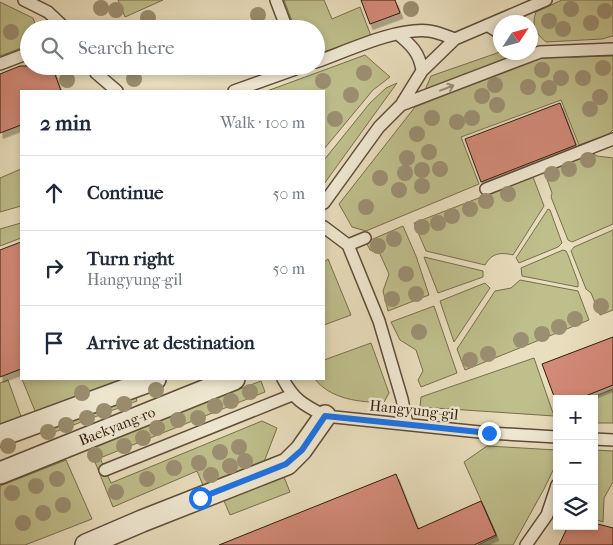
<!DOCTYPE html>
<html lang="en">
<head>
<meta charset="utf-8">
<style>
	:root { --surface:#fff; --page:#f2f2f3; --text:#1f2937; --muted:#747a83; --line:#e0e1e3 }
	body { margin:0; font-family:"IM FELL French Canon",serif; background:var(--page); color:var(--text) }
	.controls { position:absolute; right:15px; bottom:15px; display:grid; overflow:hidden; border-radius:0px; box-shadow:0 2px 8px #0003 }
	.controls button { width:45px; height:45px; display:grid; place-items:center; padding:0; border:0; border-bottom:1px solid var(--line); background:var(--surface); color:var(--text); font:25px sans-serif }
	.compass { position:absolute; left:493px; top:15px; width:45px; height:45px; border-radius:50%; background:var(--surface); box-shadow:0 2px 8px #0003; rotate:54deg }
	.stop { position:absolute; width:15px; height:15px; margin:-11px; border:4px solid #1a73e8; border-radius:50%; background:#fff }
	.stop.end { background:#1a73e8; border-color:#fff; box-shadow:0 1px 5px #0008 }
	.list { margin:0; padding:0; list-style:none }
	h2 { display:flex; justify-content:space-between; align-items:center; height:65px; margin:0; padding:0 20px; font-size:21px }
	h2 small { font-size:16px; font-weight:400; color:var(--muted) }
	.list li { display:grid; grid-template-columns:32px 1fr auto; gap:15px; align-items:center; box-sizing:border-box; height:75px; padding:0 20px; border-top:1px solid var(--line) }
	.list b { display:block; font-size:19px; white-space:nowrap }
	.list p { margin:0; font-size:16px; white-space:nowrap; color:var(--muted) }
	.list em { font-size:16px; font-style:normal; color:var(--muted) }
	.icon { flex:none; width:28px; height:28px; fill:none; stroke:currentColor; stroke-width:2; stroke-linecap:round; stroke-linejoin:round }
	.map { position:relative; flex:none; width:613px; height:545px; overflow:hidden }
	.search { position:absolute; background:var(--surface); box-shadow:0 2px 8px #0003; left:20px; top:20px; width:305px; height:55px; display:flex; align-items:center; gap:12px; box-sizing:border-box; padding:0 18px; border-radius:28px; color:var(--muted); font-size:19px }
	.panel { position:absolute; background:var(--surface); box-shadow:0 2px 8px #0003; left:20px; top:90px; width:305px; height:290px; border-radius:0px }
	.map>svg:first-child { display:block }
	.green { fill:#bfbf8c; stroke:#786e4c }
	.building { fill:#d38a79; stroke:#311d0d; filter:url(#shadow) }
	.lines { fill:none; stroke-linecap:round; stroke-linejoin:round }
	.lane-casing { stroke:#5f4d39; stroke-width:14 }
	.street-casing { stroke:#5f4d39; stroke-width:24 }
	.lane { stroke:#f1ead4; stroke-width:11 }
	.street { stroke:#f1ead4; stroke-width:21 }
	.tree { fill:#9b8f71 }
	.oneway { stroke:#9b8e7a }
	.route { stroke:#1a73e8; stroke-width:6 }
	.labels { text-anchor:middle; stroke-width:5; stroke-linejoin:round; paint-order:stroke }
	.street-label { font-size:15px; fill:#311d0d; stroke:#f1ead4 }
</style>
</head>
<body>
<div class="map">
<svg width="613" height="545" viewBox="0 0 613 545">
	<defs>
		<filter id="shadow"><feDropShadow dx="3" dy="5.5" stdDeviation="0" flood-color="#0004"/></filter>
	</defs>
	<rect width="100%" height="100%" fill="#e9debd"/>
	<filter id="stains"><feTurbulence type="fractalNoise" baseFrequency=".004" numOctaves="4"/><feColorMatrix values="0 0 0 0 .2 0 0 0 0 .09 0 0 0 0 .02 0 0 0 .5 -.17"/></filter>
	<radialGradient id="worn" r=".72"><stop offset=".6" stop-color="#630" stop-opacity="0"/><stop offset="1" stop-color="#630" stop-opacity=".3"/></radialGradient>
	<path class="green" d="M118,0H163L125,17Z
		M284,0H324L332,19L360,7L371,36L316,55V29H295Z
		M562,0H613V36L602,39L546,42C536,34 531,25 536,12Z
		M0,2L33,18L37,29H29V45L0,56Z
		M500,52L516,53L520,55L425,90L431,76Z
		M365,55L390,77L373,90L324,149V91H267Z
		M613,56V130L608,135L579,145L561,100L461,137L479,184L366,231L352,227L339,204L415,107L538,58Z
		M397,83L324,184V160L370,103L386,88Z
		M590,152L597,156L613,158V224L572,242L568,240L551,197L552,193L544,171Z
		M21,169V206L0,212V178Z
		M533,177L544,206L513,255C500,252 492,253 485,265L426,251L414,223Z
		M548,209L550,210L562,243L558,247L519,263L516,258Z
		M21,223V238L0,246V229Z
		M403,226L416,256L429,295L388,311L383,291L389,274L380,254L370,250L366,242Z
		M613,230V310L600,315L591,293L586,289L571,251L574,247Z
		M563,250L566,251L568,255L578,282V287L522,276L521,268Z
		M424,257L483,271V277L438,293Z
		M328,259L351,315L324,325V262Z
		M520,280L578,291L589,320L465,370L457,349L495,291L511,288Z
		M485,283L490,288L454,342L440,301Z
		M434,306L457,373L421,387L418,380L423,371L416,350L400,340L391,322Z
		M371,343L389,393L384,402C361,403 330,399 315,379H324V360Z
		M534,358L554,416L420,407L421,397Z
		M22,379H131L37,416Z
		M8,380L23,422L0,430V383Z
		M261,381L265,392L100,458L111,483L262,421L277,428L262,467L205,490L197,471L113,507L89,447Z
		M613,389V423H594V399H588Z
		M136,396L137,401L44,436L42,430Z
		M487,446L557,450V462L544,489L513,545H478L497,536L464,462Z
		M594,450L613,451V482L604,498L603,522L594,519Z
		M66,460L92,519L25,545H0V486Z
		M282,472L290,492L230,515L222,496Z"/>
	<path class="building" d="M361,0H395L400,13L370,24Z
		M20,66H52L61,91H21V125L0,133V74Z
		M560,103L576,145L481,182L465,139Z
		M21,242V369L0,377V250Z
		M613,337V385L578,399H555L542,364Z
		M396,474L418,529L481,501L496,535L474,545H219Z
		M594,523L613,528V545H559L568,526H594Z"/>
	<g class="lines">
		<defs>
			<path id="lane" d="M24,0L48,12L66,29
				M276,0L287,29
				M487,25L500,33
				M398,34C411,45 420,53 422,71
				M316,62C347,51 397,27 429,31C437,32 446,36 455,39
				M0,64L29,53
				M93,66L96,73L117,91
				M234,91L304,66
				M401,105L540,52L613,49
				M486,189L613,139
				M324,203L379,127L401,105L422,71L455,39L546,0
				M324,227L348,245L379,321L402,399L407,424
				M348,245L365,238
				M283,379C294,400 304,405 325,416L489,433L557,437
				M594,439L613,440
				M105,470L292,395
				M526,545L547,515L557,485"/>
			<g id="street">
				<path d="M0,436L155,379"/>
				<path id="s1" d="M0,473L234,379"/>
				<path d="M86,545L142,521L287,464L301,450L325,416"/>
			</g>
		</defs>
		<use href="#lane" class="lane-casing"/>
		<use href="#street" class="street-casing"/>
		<use href="#lane" class="lane"/>
		<use href="#street" class="street"/>
	</g>
	<g class="tree">
		<circle cx="101" cy="8" r="8"/>
		<circle cx="411" cy="9" r="8"/>
		<circle cx="571" cy="9" r="8"/>
		<circle cx="116" cy="10" r="8"/>
		<circle cx="605" cy="11" r="8"/>
		<circle cx="258" cy="15" r="8"/>
		<circle cx="148" cy="18" r="8"/>
		<circle cx="549" cy="21" r="8"/>
		<circle cx="591" cy="23" r="8"/>
		<circle cx="563" cy="29" r="8"/>
		<circle cx="11" cy="32" r="8"/>
		<circle cx="603" cy="68" r="8"/>
		<circle cx="542" cy="70" r="8"/>
		<circle cx="364" cy="73" r="8"/>
		<circle cx="561" cy="78" r="8"/>
		<circle cx="583" cy="78" r="8"/>
		<circle cx="134" cy="79" r="8"/>
		<circle cx="67" cy="80" r="8"/>
		<circle cx="323" cy="81" r="8"/>
		<circle cx="495" cy="85" r="8"/>
		<circle cx="528" cy="87" r="8"/>
		<circle cx="549" cy="88" r="8"/>
		<circle cx="351" cy="95" r="8"/>
		<circle cx="482" cy="96" r="8"/>
		<circle cx="600" cy="97" r="8"/>
		<circle cx="497" cy="105" r="8"/>
		<circle cx="590" cy="109" r="8"/>
		<circle cx="432" cy="118" r="8"/>
		<circle cx="472" cy="118" r="8"/>
		<circle cx="335" cy="119" r="8"/>
		<circle cx="457" cy="122" r="8"/>
		<circle cx="417" cy="134" r="8"/>
		<circle cx="429" cy="152" r="8"/>
		<circle cx="407" cy="158" r="8"/>
		<circle cx="588" cy="160" r="8"/>
		<circle cx="440" cy="169" r="8"/>
		<circle cx="569" cy="169" r="8"/>
		<circle cx="422" cy="170" r="8"/>
		<circle cx="405" cy="173" r="8"/>
		<circle cx="552" cy="174" r="8"/>
		<circle cx="380" cy="178" r="8"/>
		<circle cx="422" cy="186" r="8"/>
		<circle cx="399" cy="190" r="8"/>
		<circle cx="508" cy="194" r="8"/>
		<circle cx="486" cy="201" r="8"/>
		<circle cx="366" cy="207" r="8"/>
		<circle cx="470" cy="209" r="8"/>
		<circle cx="452" cy="216" r="8"/>
		<circle cx="438" cy="223" r="8"/>
		<circle cx="422" cy="227" r="8"/>
		<circle cx="394" cy="239" r="8"/>
		<circle cx="378" cy="246" r="8"/>
		<circle cx="406" cy="274" r="8"/>
		<circle cx="416" cy="294" r="8"/>
		<circle cx="392" cy="299" r="8"/>
		<circle cx="601" cy="306" r="8"/>
		<circle cx="575" cy="319" r="8"/>
		<circle cx="559" cy="327" r="8"/>
		<circle cx="419" cy="332" r="8"/>
		<circle cx="542" cy="334" r="8"/>
		<circle cx="521" cy="340" r="8"/>
		<circle cx="488" cy="354" r="8"/>
		<circle cx="470" cy="360" r="8"/>
		<circle cx="156" cy="390" r="8"/>
		<circle cx="250" cy="392" r="8"/>
		<circle cx="82" cy="393" r="8"/>
		<circle cx="231" cy="401" r="8"/>
		<circle cx="124" cy="404" r="8"/>
		<circle cx="215" cy="406" r="8"/>
		<circle cx="104" cy="411" r="8"/>
		<circle cx="87" cy="418" r="8"/>
		<circle cx="198" cy="418" r="8"/>
		<circle cx="178" cy="420" r="8"/>
		<circle cx="66" cy="425" r="8"/>
		<circle cx="157" cy="428" r="8"/>
		<circle cx="48" cy="432" r="8"/>
		<circle cx="143" cy="438" r="8"/>
		<circle cx="8" cy="446" r="8"/>
		<circle cx="124" cy="446" r="8"/>
		<circle cx="239" cy="447" r="8"/>
		<circle cx="220" cy="452" r="8"/>
		<circle cx="95" cy="455" r="8"/>
		<circle cx="245" cy="461" r="8"/>
		<circle cx="199" cy="463" r="8"/>
		<circle cx="230" cy="466" r="8"/>
		<circle cx="174" cy="468" r="8"/>
		<circle cx="211" cy="475" r="8"/>
		<circle cx="57" cy="479" r="8"/>
		<circle cx="147" cy="479" r="8"/>
		<circle cx="36" cy="486" r="8"/>
		<circle cx="116" cy="492" r="8"/>
		<circle cx="12" cy="493" r="8"/>
		<circle cx="63" cy="505" r="8"/>
		<circle cx="43" cy="513" r="8"/>
		<circle cx="23" cy="523" r="8"/>
	</g>
	<defs><path id="oneway-shaft" d="M-6 0H5M1.5-3L5.5 0L1.5 3" fill="none" stroke-width="1.6" stroke-linecap="round" stroke-linejoin="round" transform="scale(1.25)"/></defs>
	<use class="oneway" href="#oneway-shaft" transform="translate(447 88) rotate(-21)"/>
	<g class="lines">
		<path class="route" d="M200,498L286,464L302,450L325,416L489,433"/>
	</g>
	<g class="labels">
		<g class="street-label">
			<text transform="translate(414 410) rotate(6)" y="5">Hangyung-gil</text>
			<text dy="5" stroke="none"><textPath href="#s1" startOffset="126">Baekyang-ro</textPath></text>
		</g>
	</g>
	<rect width="100%" height="100%" filter="url(#stains)"/>
	<rect width="100%" height="100%" fill="url(#worn)"/>
</svg>
<div class="controls">
<button>+</button>
<button>−</button>
<button><svg class="icon" aria-label="layers" viewBox="0 0 24 24"><path d="M12 4l9 5-9 5-9-5zM3 14l9 5 9-5"/></svg></button>
</div>
<svg class="compass" viewBox="-18 -18 36 36"><path d="M0-13l5 13h-10z" fill="#e53935"/><path d="M0 13l5-13h-10z" fill="#747a83"/></svg>
<div class="stop" style="left:200px;top:498px"></div>
<div class="stop end" style="left:489px;top:433px"></div>
<div class="search"><svg class="icon" aria-label="search" viewBox="0 0 24 24"><circle cx="10" cy="10" r="6"/><path d="M15 15l6 6"/></svg>Search here</div>
<section class="panel">
<h2>2 min<small>Walk · 100 m</small></h2>
<ul class="list">
<li><svg class="icon" aria-label="ahead" viewBox="0 0 24 24"><path d="M12 20V5M6 11l6-6 6 6"/></svg><div><b>Continue</b></div><em>50 m</em></li>
<li><svg class="icon" aria-label="right" viewBox="0 0 24 24"><path d="M7 20v-9h11M14 6l5 5-5 5"/></svg><div><b>Turn right</b><p>Hangyung-gil</p></div><em>50 m</em></li>
<li><svg class="icon" aria-label="arrive" viewBox="0 0 24 24"><path d="M6 21V4h12l-3 4 3 4H6"/></svg><div><b>Arrive at destination</b></div></li>
</ul>
</section>
</div>
</body>
</html>
